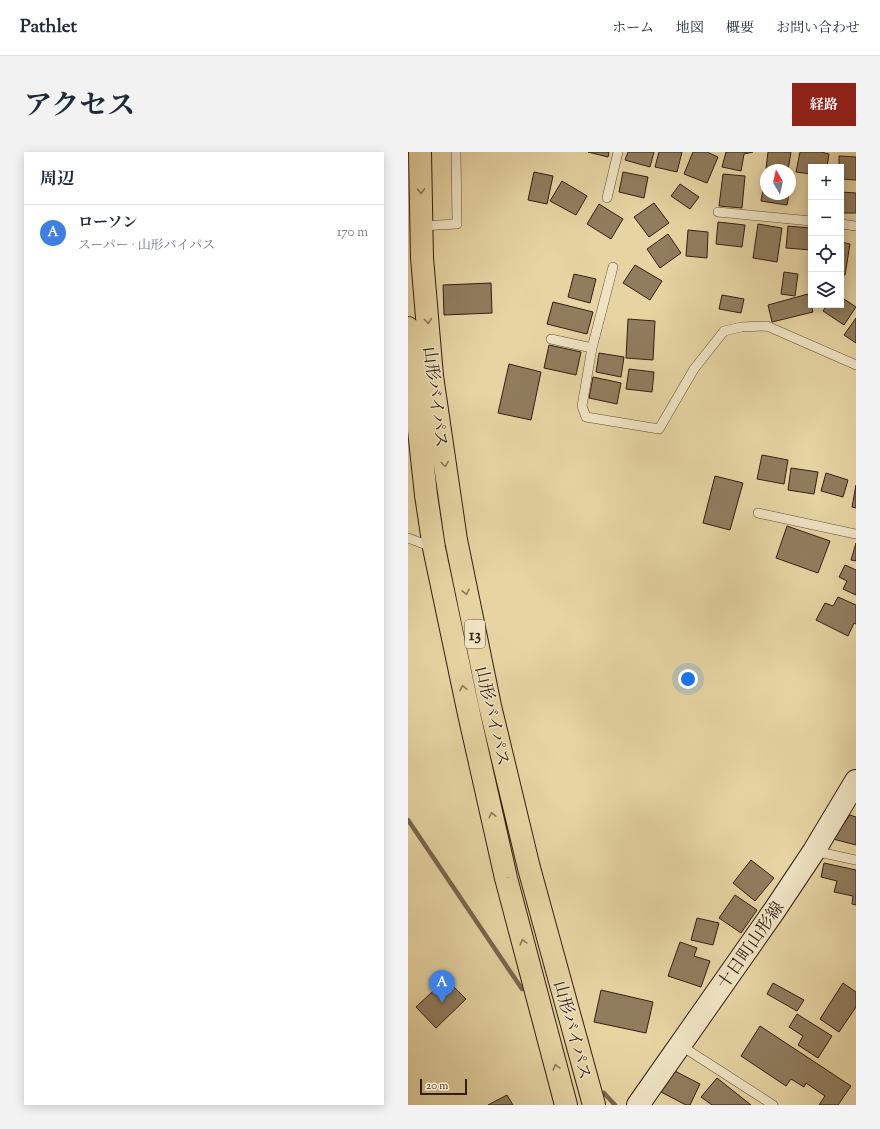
<!DOCTYPE html>
<html lang="ja">
<head>
<meta charset="utf-8">
<style>
	:root { --surface:#fff; --page:#f2f2f3; --text:#1f2937; --muted:#747a83; --line:#e0e1e3; --accent:#8f2418 }
	body { margin:0; font-family:"Sorts Mill Goudy","Noto Serif JP",serif; background:var(--page); color:var(--text) }
	.controls { position:absolute; right:12px; top:12px; display:grid; overflow:hidden; border-radius:0px; box-shadow:0 2px 10px #0003 }
	.controls button { width:36px; height:36px; display:grid; place-items:center; padding:0; border:0; border-bottom:1px solid var(--line); background:var(--surface); color:var(--text); font:20px sans-serif }
	.compass { position:absolute; left:352px; top:12px; width:36px; height:36px; border-radius:50%; background:var(--surface); box-shadow:0 2px 10px #0003; rotate:351deg }
	.scale { position:absolute; left:12px; bottom:10px; width:47px; box-sizing:border-box; padding-left:4px; border:2px solid #321e13; border-top:0; font-size:11px; line-height:14px; white-space:nowrap; color:#321e13; -webkit-text-stroke:3px #efe3c3; paint-order:stroke }
	.you { position:absolute; left:280px; top:527px; width:14px; height:14px; margin:-10px; border:3px solid #fff; border-radius:50%; background:#1a73e8; box-shadow:0 0 0 6px #1a73e833 }
	.badge { display:grid; place-items:center; width:26px; height:26px; border-radius:50%; background:var(--accent); color:#fff; font-size:13px; font-weight:700 }
	.pin { position:absolute; translate:-50% -33px; filter:drop-shadow(0 1px 2px #0008) }
	.pin::after { content:''; position:absolute; top:21px; width:14px; height:12px; background:inherit; clip-path:polygon(0 0,100% 0,50% 100%) }
	.list { margin:0; padding:0; list-style:none }
	h2 { display:flex; justify-content:space-between; align-items:center; height:52px; margin:0; padding:0 16px; font-size:17px }
	h2 small { font-size:13px; font-weight:400; color:var(--muted) }
	.list li { display:grid; grid-template-columns:26px 1fr auto; gap:12px; align-items:center; box-sizing:border-box; height:56px; padding:0 16px; border-top:1px solid var(--line) }
	.list b { display:block; font-size:15px; white-space:nowrap }
	.list p { margin:0; font-size:13px; white-space:nowrap; color:var(--muted) }
	.list em { font-size:13px; font-style:normal; color:var(--muted) }
	.icon { flex:none; width:22px; height:22px; fill:none; stroke:currentColor; stroke-width:2; stroke-linecap:round; stroke-linejoin:round }
	.map { position:relative; flex:none; width:448px; height:953px; overflow:hidden; border-radius:0px }
	header { display:flex; align-items:center; gap:24px; box-sizing:border-box; height:56px; padding:0 20px; background:var(--surface); border-bottom:1px solid var(--line) }
	header strong { font-size:19px }
	nav { display:flex; gap:22px; margin-inline-start:auto; font-size:14px }
	.intro { display:flex; align-items:center; justify-content:space-between; box-sizing:border-box; height:96px; padding:0 24px }
	h1 { margin:0; font-size:28px }
	.button { padding:10px 18px; border-radius:0px; background:var(--accent); color:#fff; font-size:14px; font-weight:700 }
	main { display:flex; gap:24px; padding:0 24px }
	aside { flex:1; background:var(--surface); border-radius:0px; box-shadow:0 2px 10px #0003 }
	.map>svg:first-child { display:block }
	.lines { fill:none; stroke-linecap:round; stroke-linejoin:round }
	.stream { stroke:#79664c; stroke-width:4.5 }
	.building { fill:#907d5e; stroke:#321e13 }
	.lane-casing { stroke:#5f4c37; stroke-width:10 }
	.secondary-casing { stroke:#321e13; stroke-width:24 }
	.highway-casing { stroke:#321e13; stroke-width:24 }
	.lane { stroke:#efe3c3; stroke-width:9 }
	.secondary { stroke:#efe3c3; stroke-width:22 }
	.highway { stroke:#e6d4a3; stroke-width:22 }
	.oneway { stroke:#8c795b }
	.labels { text-anchor:middle; stroke-width:3; stroke-linejoin:round; paint-order:stroke }
	.shield { fill:#efe3c3; stroke:#6b5948; stroke-width:1 }
	.shield-label { font-size:16px; font-weight:bold; fill:#321e13 }
	.street-label { font-size:17px; fill:#321e13; stroke:#efe3c3 }
</style>
</head>
<body>
<header>
<strong>Pathlet</strong>
<nav><a>ホーム</a><a>地図</a><a>概要</a><a>お問い合わせ</a></nav>
</header>
<div class="intro"><h1>アクセス</h1><a class="button">経路</a></div>
<main>
<aside>
<h2>周辺<small></small></h2>
<ul class="list">
<li><span class="badge" style="background:#3f7fe0">A</span><div><b>ローソン</b><p>スーパー · 山形バイパス</p></div><em>170 m</em></li>
</ul>
</aside>
<div class="map">
<svg width="448" height="953" viewBox="0 0 448 953">
	<rect width="100%" height="100%" fill="#e6d4a3"/>
	<filter id="stains"><feTurbulence type="fractalNoise" baseFrequency=".005" numOctaves="4"/><feColorMatrix values="0 0 0 0 .2 0 0 0 0 .09 0 0 0 0 .02 0 0 0 .5 -.17"/></filter>
	<radialGradient id="worn" r=".72"><stop offset=".6" stop-color="#630" stop-opacity="0"/><stop offset="1" stop-color="#630" stop-opacity=".3"/></radialGradient>
	<g class="lines">
		<path class="stream" d="M0,668L114,837
			M196,941L207,953"/>
	</g>
	<path class="building" d="M180,0H201L200,5Z
		M220,0H246L242,15L217,8Z
		M251,0H274L269,20L247,15Z
		M285,0H299L310,5L299,31L276,22Z
		M318,0H345L336,2L333,19L314,15Z
		M360,0H383L380,18L358,17Z
		M392,0H413L421,2L419,15H403V22L388,20Z
		M431,4L448,5V28L433,27V15H431Z
		M126,20L145,24L139,52L120,48Z
		M215,20L240,25L236,46L211,40Z
		M315,22L337,24L334,56L311,54Z
		M357,27L358,42H381L379,53L353,49Z
		M154,29L179,44L168,63L142,49Z
		M272,32L291,45L282,57L263,44Z
		M433,40L448,41V61H433Z
		M246,51L261,71L241,85L226,65Z
		M191,52L215,67L203,87L179,72Z
		M310,70L337,73L334,95L308,92Z
		M350,72L374,76L369,110L345,106Z
		M380,74L403,76V98L378,96Z
		M280,78L300,80L299,106L278,104Z
		M260,82L273,101L252,116L239,97Z
		M433,90L442,92L437,123L433,122Z
		M227,113L254,129L242,148L215,131Z
		M376,120L390,122L387,144L373,142Z
		M166,122L188,127L182,151L160,145Z
		M83,131L84,161L36,163L35,133Z
		M400,142L405,160L364,170L360,153Z
		M314,143L336,147L333,161L311,157Z
		M433,145L448,155L436,173L415,159L419,153H433Z
		M145,150L185,160L179,182L139,172Z
		M448,166V191L436,183Z
		M220,167L247,169L245,208L218,206Z
		M141,193L173,200L168,223L136,216Z
		M191,201L216,205L213,225L188,220Z
		M101,212L133,220L123,268L90,261Z
		M221,217L246,220L244,240L218,237Z
		M185,225L213,231L209,252L181,246Z
		M354,303L380,308L376,332L349,327Z
		M383,316L410,320L406,342L380,338Z
		M418,321L440,328L435,345L413,339Z
		M307,324L335,331L322,378L295,371Z
		M448,333V356L444,355Z
		M379,374L422,389L410,421L368,406Z
		M448,391V409L443,408Z
		M437,413L448,418V443L435,437L439,429L431,425Z
		M430,445L448,453V472L446,471L440,484L408,468L417,451L425,454Z
		M442,663L448,665V693L425,687Z
		M343,708L366,726L347,749L325,731Z
		M416,711L448,718V753L444,752L445,744L426,740L429,729L413,725Z
		M327,743L349,758L333,781L311,766Z
		M289,766L311,771L305,793L283,788Z
		M272,790L289,796L286,804L302,809L293,835L260,824Z
		M38,827L58,847L28,876L8,855Z
		M365,831L396,848L389,859L359,842Z
		M435,831L448,840V855L431,880L412,867Z
		M193,838L245,850L238,881L186,870Z
		M389,862L424,884L410,906L390,893L395,884L381,875Z
		M352,874L443,934L430,953H411L417,944L398,931L396,935L383,927L378,934L333,904Z
		M265,918L292,932L282,953H278L253,940Z
		M309,926L343,953H304L293,945Z
		M99,943L105,953H80Z"/>
	<g class="lines">
		<defs>
			<path id="lane" d="M199,46L210,0
				M310,60L403,69
				M433,72L448,74
				M13,74L49,72L48,0
				M205,115L184,196L174,254L178,265L251,277L286,217L316,179L333,175L359,174L448,213
				M143,187L184,196
				M350,361L448,382
				M0,386L24,395
				M406,699L448,708
				M272,893L365,953"/>
			<path id="secondary" d="M230,953L366,759L406,699L448,629"/>
			<path id="highway" d="M12,0L14,106L24,224L48,388L82,554L121,716L186,953
				M0,176L18,343L26,396L61,562L98,726L158,953"/>
		</defs>
		<use href="#lane" class="lane-casing"/>
		<use href="#secondary" class="secondary-casing"/>
		<use href="#highway" class="highway-casing"/>
		<use href="#lane" class="lane"/>
		<use href="#secondary" class="secondary"/>
		<use href="#highway" class="highway"/>
	</g>
	<defs><path id="oneway-chevron" d="M-2-3.5L2.5 0L-2 3.5" fill="none" stroke-width="1.6" stroke-linecap="round" stroke-linejoin="round"/></defs>
	<g class="oneway">
		<use href="#oneway-chevron" transform="translate(13 39) rotate(89)"/>
		<use href="#oneway-chevron" transform="translate(20 169) rotate(85)"/>
		<use href="#oneway-chevron" transform="translate(37 312) rotate(82)"/>
		<use href="#oneway-chevron" transform="translate(58 440) rotate(78)"/>
		<use href="#oneway-chevron" transform="translate(55 536) rotate(-102)"/>
		<use href="#oneway-chevron" transform="translate(84 663) rotate(-103)"/>
		<use href="#oneway-chevron" transform="translate(115 790) rotate(-105)"/>
		<use href="#oneway-chevron" transform="translate(148 915) rotate(-105)"/>
	</g>
	<g class="labels">
		<rect class="shield" x="57" y="468" width="20" height="28" rx="3"/>
		<g class="shield-label">
			<text x="67" y="488">13</text>
		</g>
		<g class="street-label">
			<text transform="translate(28 245) rotate(83)" y="6">山形バイパス</text>
			<text transform="translate(85 564) rotate(77)" y="6">山形バイパス</text>
			<text transform="translate(342 793) rotate(-55)" y="6">十日町山形線</text>
			<text transform="translate(165 878) rotate(75)" y="6">山形バイパス</text>
		</g>
	</g>
	<rect width="100%" height="100%" filter="url(#stains)"/>
	<rect width="100%" height="100%" fill="url(#worn)"/>
</svg>
<div class="controls">
<button>+</button>
<button>−</button>
<button><svg class="icon" aria-label="locate" viewBox="0 0 24 24"><circle cx="12" cy="12" r="6"/><path d="M12 2v4M12 18v4M2 12h4M18 12h4"/></svg></button>
<button><svg class="icon" aria-label="layers" viewBox="0 0 24 24"><path d="M12 4l9 5-9 5-9-5zM3 14l9 5 9-5"/></svg></button>
</div>
<svg class="compass" viewBox="-18 -18 36 36"><path d="M0-13l5 13h-10z" fill="#e53935"/><path d="M0 13l5-13h-10z" fill="#747a83"/></svg>
<div class="scale">20 m</div>
<div class="you"></div>
<div class="pin badge" style="left:34px;top:851px;background:#3f7fe0">A</div>
</div>
</main>
</body>
</html>
